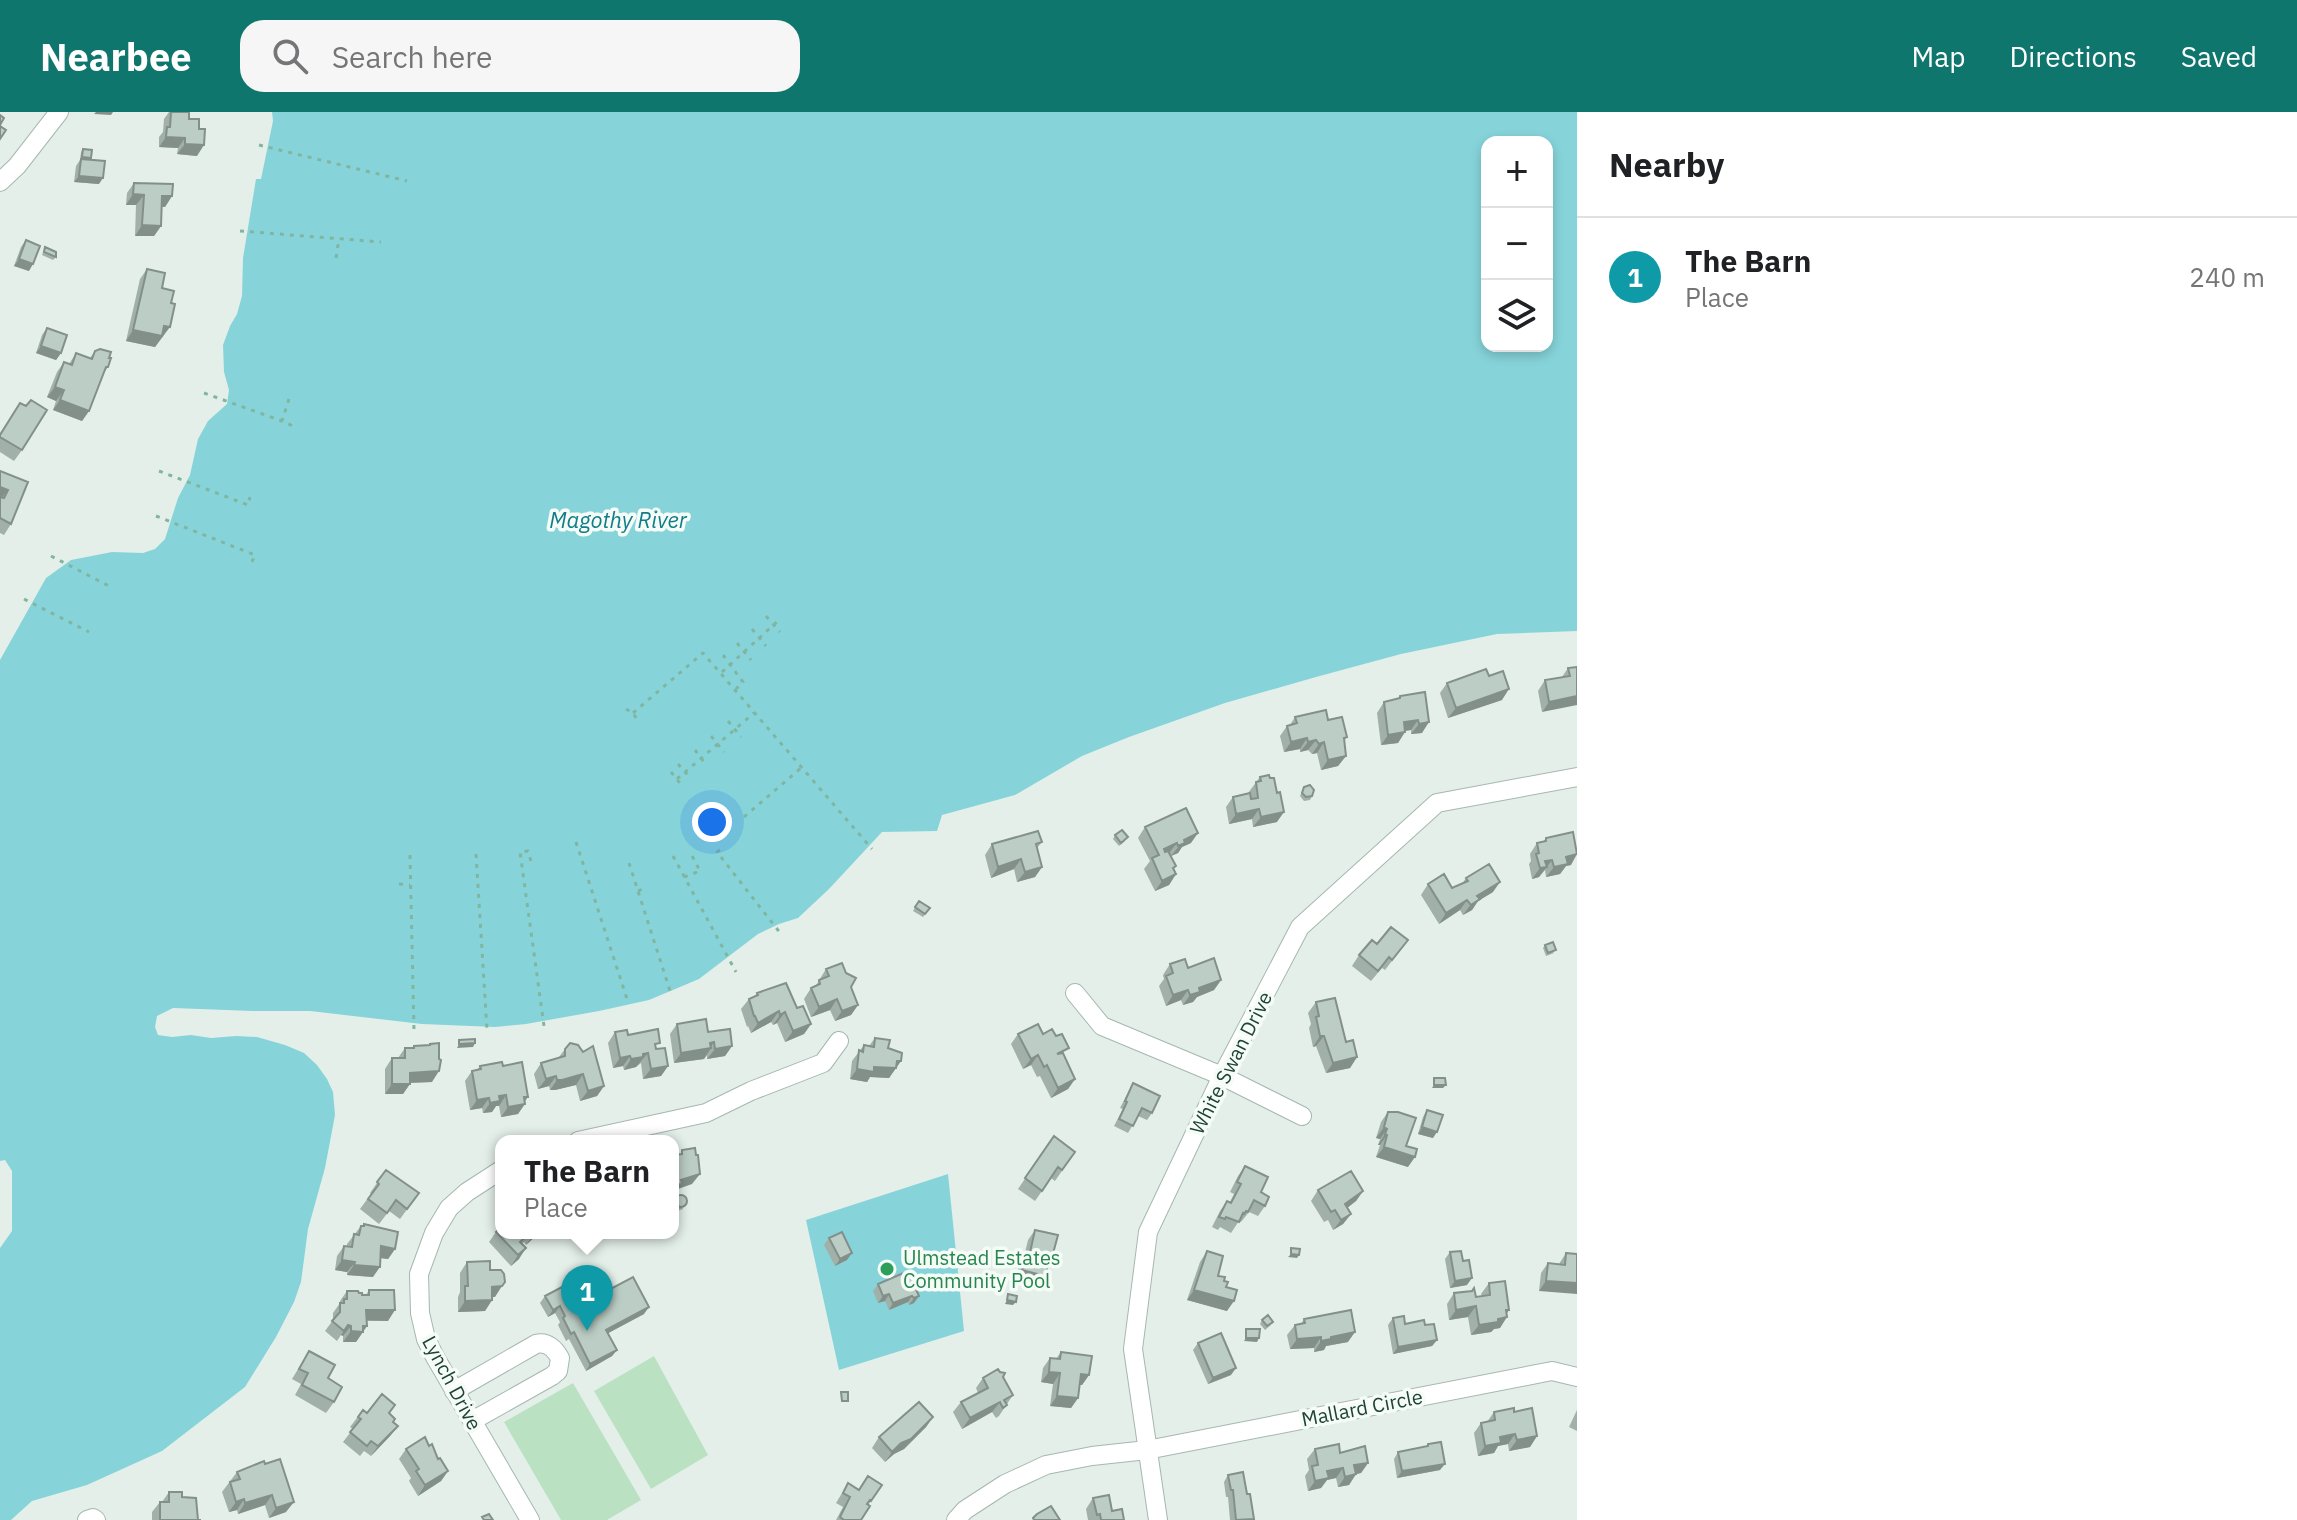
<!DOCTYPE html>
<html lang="en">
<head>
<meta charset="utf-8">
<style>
	:root { --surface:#fff; --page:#f6f6f6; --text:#202124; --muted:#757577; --line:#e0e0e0; --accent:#0f766e }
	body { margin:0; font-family:"IBM Plex Sans",sans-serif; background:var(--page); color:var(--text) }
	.controls { position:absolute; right:24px; top:24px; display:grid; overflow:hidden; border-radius:16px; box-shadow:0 4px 12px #0003 }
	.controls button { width:72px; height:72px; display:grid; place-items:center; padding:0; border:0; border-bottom:2px solid var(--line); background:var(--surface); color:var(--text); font:40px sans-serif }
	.you { position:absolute; left:712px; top:710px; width:28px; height:28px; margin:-20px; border:6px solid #fff; border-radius:50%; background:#1a73e8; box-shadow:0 0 0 12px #1a73e833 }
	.badge { display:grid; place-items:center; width:52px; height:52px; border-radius:50%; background:var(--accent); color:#fff; font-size:26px; font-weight:700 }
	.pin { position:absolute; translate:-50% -66px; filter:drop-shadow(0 2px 4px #0008) }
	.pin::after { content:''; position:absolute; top:42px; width:28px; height:24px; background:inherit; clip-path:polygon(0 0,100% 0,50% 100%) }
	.popup { position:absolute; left:495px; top:1023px; width:184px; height:104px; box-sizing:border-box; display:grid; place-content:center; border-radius:16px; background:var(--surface); filter:drop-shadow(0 2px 6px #0005); font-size:26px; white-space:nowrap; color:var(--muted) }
	.popup b { font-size:30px; color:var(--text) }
	.popup::after { content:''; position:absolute; left:50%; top:100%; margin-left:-16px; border:16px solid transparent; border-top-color:var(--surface) }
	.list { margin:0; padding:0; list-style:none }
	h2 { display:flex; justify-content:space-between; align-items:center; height:104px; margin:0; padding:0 32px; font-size:34px }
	h2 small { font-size:26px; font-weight:400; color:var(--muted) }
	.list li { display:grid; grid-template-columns:52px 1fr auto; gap:24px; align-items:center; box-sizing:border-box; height:120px; padding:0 32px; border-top:2px solid var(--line) }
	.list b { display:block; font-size:30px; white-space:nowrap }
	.list p { margin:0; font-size:26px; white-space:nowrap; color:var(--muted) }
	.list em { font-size:26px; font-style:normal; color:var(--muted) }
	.icon { flex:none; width:44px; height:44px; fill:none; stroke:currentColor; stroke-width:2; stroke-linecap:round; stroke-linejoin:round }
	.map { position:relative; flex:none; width:1577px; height:1408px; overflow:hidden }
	header { display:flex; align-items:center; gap:48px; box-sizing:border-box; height:112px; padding:0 40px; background:var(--accent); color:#fff }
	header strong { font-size:38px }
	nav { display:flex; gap:44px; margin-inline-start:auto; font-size:28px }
	.search { width:560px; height:72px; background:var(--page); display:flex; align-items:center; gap:20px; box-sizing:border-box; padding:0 28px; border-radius:24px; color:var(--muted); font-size:30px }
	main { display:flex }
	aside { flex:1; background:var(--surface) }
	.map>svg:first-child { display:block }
	.green { fill:#bae2c2 }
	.water { fill:#86d4da; fill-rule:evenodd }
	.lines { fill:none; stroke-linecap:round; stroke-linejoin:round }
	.minor-casing { stroke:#a5b8b0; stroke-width:20 }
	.path { stroke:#80b6a1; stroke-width:3; stroke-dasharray:4 6; stroke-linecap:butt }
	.minor { stroke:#fff; stroke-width:18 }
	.wall { fill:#a1b0a9 }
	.shaded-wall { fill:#83908a }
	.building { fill:#bbcdc5; stroke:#83908a; stroke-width:2 }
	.leisure-dot { fill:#2e9e5b; stroke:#f5fbf7; stroke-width:3 }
	.labels { text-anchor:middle; stroke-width:7; stroke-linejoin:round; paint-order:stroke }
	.street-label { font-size:20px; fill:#204337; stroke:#f5fbf7 }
	.leisure-label { font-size:20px; fill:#27864d; stroke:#f5fbf7; text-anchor:start }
	.water-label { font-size:22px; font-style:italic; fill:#127d88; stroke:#f5fbf7 }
</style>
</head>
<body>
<header>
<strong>Nearbee</strong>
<div class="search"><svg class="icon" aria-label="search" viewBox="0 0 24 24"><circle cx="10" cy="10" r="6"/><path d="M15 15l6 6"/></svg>Search here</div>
<nav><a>Map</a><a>Directions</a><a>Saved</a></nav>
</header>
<main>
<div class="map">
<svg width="1577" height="1408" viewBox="0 0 1577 1408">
	<rect width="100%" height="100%" fill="#e4efe9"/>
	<path class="green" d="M654,1244L708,1343L651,1377L594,1279Z
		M573,1271L641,1388L607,1408H561L504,1310Z"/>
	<path class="water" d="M272,0H1577V519L1497,522L1401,542L1316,565L1225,591L1129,625L1082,644L1015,683L942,703L937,719L882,720L829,777L798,806L779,812L758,822L699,867L649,888L599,899L526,912L495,915L422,912L310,899H252L173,896L157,904L155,915L158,923L172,925L191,923L211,926L236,924L257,925L285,933L304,941L317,953L327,967L333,980L335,1003L325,1056L308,1117L301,1170L294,1190L276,1225L245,1275L162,1339L87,1373L32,1389L11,1408H0V1136L12,1119V1059L5,1048L0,1049V548L46,466L71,448L112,440L143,441L155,437L165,427L178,386L190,363L198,327L208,309L227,292L229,278L224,260L223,233L230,214L237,202L242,184L243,146L256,67H261L273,9ZM1487,30H1547V234H1487Z
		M948,1062L964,1219L839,1258L806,1108Z"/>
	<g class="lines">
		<defs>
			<path id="minor" d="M0,70L17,54L59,0
				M1075,881L1102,914L1222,964L1302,1004
				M578,1029L706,1001L751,979L823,951L839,929
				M501,1058L467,1080L449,1096L434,1121L419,1162L420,1201L426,1227L435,1245L530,1408
				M454,1279L536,1232C547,1229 555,1237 560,1246L558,1259L552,1264L472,1309
				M87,1408L93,1406L96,1408
				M956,1408L965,1398L1005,1372L1046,1353L1092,1344L1147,1338L1552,1259L1577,1265
				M1158,1408L1133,1237L1148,1120L1222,964L1300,815L1437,691L1577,665"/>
		</defs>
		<use href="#minor" class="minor-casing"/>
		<path class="path" d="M259,33L407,69
			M240,119L381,130
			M336,146L339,127
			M204,281L282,309
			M289,287L282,309L293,314
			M159,359L248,393L250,385
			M156,404L255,443L250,454
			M51,444L109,474
			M24,487L89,520
			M766,504L780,520
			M752,517L766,534
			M737,531L751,548
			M723,543L743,570L736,577
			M722,560L781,506
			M626,597L633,601L638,609
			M633,601L703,541L872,737
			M728,609L741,625
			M711,624L724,640
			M695,638L707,654
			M678,652L691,667
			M671,660L683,675
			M677,667L754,601
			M744,705L801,656
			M576,730L628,890
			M720,738L717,740L781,822
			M476,742L487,918
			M410,743L414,918
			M673,744L736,860
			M531,749L528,739L520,740L544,914
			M629,751L671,882
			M684,765L700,759L690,740
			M399,772L410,773
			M638,779L645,776"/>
		<use href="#minor" class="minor"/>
	</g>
	<path class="wall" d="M169,0H189V7L199,17L197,44L177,42L178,36L159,35V25L163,20L164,7Z
		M83,37L90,48L99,72L74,70L76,54L80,48L81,40Z
		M134,71L172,84L165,95H161V114L154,124H135L136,93H126L127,81Z
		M26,128L29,159L14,154L21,135Z
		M45,135L56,145L53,148L42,143Z
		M147,157L171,191L162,225L155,235L126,229L140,167Z
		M47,216L61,241L56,248L36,241L42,223Z
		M95,239L109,246L108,255L103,262L89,299L82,309L53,298L56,289L47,285L57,260L64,250L69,252L76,241L90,246Z
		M20,291L22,338L14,349L0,340V322Z
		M0,359L28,370L11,412L4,423L0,421Z
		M1577,555L1542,600L1538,579L1545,568L1562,565L1568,556Z
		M1489,564L1502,588L1448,606L1440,581L1447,571Z
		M1425,580L1422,621L1411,622V618L1405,619L1398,631L1381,633L1377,601L1384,590L1398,587L1400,584Z
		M1295,605L1328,608L1347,625L1344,629L1346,644L1338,654L1321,658L1317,641L1312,642L1308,638L1300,640V637L1284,640L1280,624L1287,614L1290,613Z
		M1260,665L1277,710L1253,715L1252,707L1229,712L1226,695L1233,685L1248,681Z
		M1304,675L1312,684L1310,688L1304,689L1300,684Z
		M1145,715L1191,731L1182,735L1178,741L1171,744L1176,754L1174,757L1176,762L1169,773L1155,779L1144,757L1150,749L1138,726Z
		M1115,723L1125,729L1119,734L1113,727Z
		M1546,726L1571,753L1566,754L1560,762L1546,765L1545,758L1539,765L1532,767L1529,752L1531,749L1530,742L1537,731L1543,730Z
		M1042,730L1037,736L1042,755L1035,765L1017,770L1014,757L991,766L985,743L992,732Z
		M1466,766L1493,780L1478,789L1472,798L1463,803L1460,798L1439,812L1421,783L1428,772L1452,776L1462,772Z
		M919,789L930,796L923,805L913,799Z
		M1408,828L1385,858L1382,856L1371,869L1352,854L1359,843L1377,832Z
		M1545,833L1554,841L1546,844L1543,836Z
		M1170,852L1188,856L1221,868L1214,878L1197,885L1193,890L1183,893L1181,888L1166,894L1159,874L1164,867L1163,863Z
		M826,857L851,875L858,893L851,903L835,909L830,898L811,905L804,887L811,876L815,875Z
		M757,881L797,896L811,912L804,922L785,930L777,911L773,913L771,910L751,921L748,914L747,915L741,897L749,887L755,884Z
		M1316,890L1357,945L1350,956L1326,961L1316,934L1313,935L1309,916L1311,912L1308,901Z
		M677,912L708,920L732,934L725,944L707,947V943L704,947L674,951L670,922Z
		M615,920L628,923L656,936L668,954L661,964L643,967L641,951L636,955L624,958L623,954L613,956L608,931Z
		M1018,922H1043L1064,944L1075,967L1068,977L1051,986L1040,964L1037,965L1031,953L1023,957L1011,932Z
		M875,926L901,949L889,966L870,965L867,970L850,967L852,949L864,933L869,934Z
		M570,931L604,974L597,984L580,989L576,973L555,978H550L549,974L538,977L534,962L541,951L558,946Z
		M430,932L432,970L410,971L403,982H385V957L392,946H398L405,936H412L414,934L429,933Z
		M480,954H503L525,989L518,1002L501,1005L499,994H496L492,1000L483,1001L482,996L470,998L465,969L472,959L477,958Z
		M1133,971L1152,1001L1147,1008L1138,1004L1128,1021L1114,1014L1123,997L1120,996Z
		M1427,998L1433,1026L1418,1022L1423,1005Z
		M1388,1000L1406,1034L1408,1055L1376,1045L1380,1033H1378L1380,1027L1376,1026L1381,1010Z
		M1054,1024L1075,1040L1055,1069L1051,1066L1035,1089L1018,1077Z
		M1245,1054L1261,1080L1265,1094L1258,1104L1249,1100L1241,1110L1239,1109L1231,1121L1220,1115L1218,1118L1212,1115L1220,1099L1227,1089L1230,1090L1234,1082L1230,1080L1238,1064Z
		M386,1058L419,1081L400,1107L389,1099L379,1112L360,1097L371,1082L370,1081Z
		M1318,1078L1363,1079L1356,1089L1347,1096L1351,1102L1343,1112L1333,1118L1328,1108L1324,1110L1311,1089Z
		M678,1083L683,1097L677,1099L674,1096L673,1091Z
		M364,1112L395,1137L388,1147L380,1146L373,1165L347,1163V1160L335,1158L337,1144L344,1134L347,1135V1132L361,1114H363Z
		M1035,1118L1051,1149L1038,1175L1015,1168L1018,1157L1023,1149L1028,1128Z
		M496,1120L501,1121H539L526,1133L524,1130L522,1132L519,1147L511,1154L489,1130Z
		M829,1126L847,1148L835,1154L824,1133Z
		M1207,1139L1218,1164L1226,1175L1227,1199L1187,1188L1200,1150Z
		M1450,1140L1467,1173L1450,1176L1445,1147Z
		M1566,1141L1577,1142L1539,1179L1541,1161L1548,1151L1559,1152Z
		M467,1150L495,1185H492V1188L485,1199L458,1200V1185L460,1180V1161Z
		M1489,1171L1507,1201L1500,1216L1494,1217L1491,1220L1471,1223L1468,1205L1449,1208L1447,1192L1454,1181L1476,1185L1482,1184L1481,1182Z
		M878,1172L919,1184L914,1191L909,1193L908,1190L889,1198L885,1189L878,1191L873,1179Z
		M369,1178L388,1209H366L367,1214L356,1230H343V1224L341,1223L337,1229L325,1219L333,1208V1201L340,1191V1189L347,1179L359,1181L362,1183H366Z
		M545,1184L590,1188L644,1202L608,1221L617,1238L612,1244L586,1259L569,1227L566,1229L558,1213L560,1210L555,1201L548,1205L540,1191Z
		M1393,1206L1405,1212L1425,1213L1437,1228L1432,1234L1393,1242L1388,1213Z
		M1304,1207L1348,1230L1326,1234L1324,1238L1314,1240V1236L1290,1237L1287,1223L1295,1213L1301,1212Z
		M1262,1208L1271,1213L1265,1218L1260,1212Z
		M1198,1231L1231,1263L1208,1272L1193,1238Z
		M309,1239L328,1266L334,1290L326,1301L295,1283L301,1272L292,1267Z
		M1061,1240L1089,1263L1082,1273H1080L1078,1286L1071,1296L1050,1294L1053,1272L1041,1270L1043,1256L1050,1246L1056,1247Z
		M1003,1265L1013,1283L999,1304L996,1306L992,1300L962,1317L953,1300L961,1290L978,1281L976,1276L983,1266Z
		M395,1293L389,1302L393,1310L398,1314L390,1324L371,1344L364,1339L360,1344L343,1330L353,1317L350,1315L363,1298L367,1301Z
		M1577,1298V1319L1569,1315Z
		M1494,1300H1514L1537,1324L1530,1335L1509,1339L1508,1332L1498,1334L1494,1341L1478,1344L1474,1321L1481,1311L1487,1310Z
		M933,1305L926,1315L904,1337L894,1342L885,1350L872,1336L879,1325Z
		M1428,1332L1440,1358L1397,1366L1394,1347L1398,1340L1426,1335Z
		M406,1337L438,1347L448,1359L441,1369L418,1384L409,1369L411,1366L399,1347Z
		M1315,1337L1340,1341L1368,1351L1361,1361L1356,1362L1349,1373L1338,1375L1336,1366L1327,1368L1321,1376L1308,1379L1305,1364L1309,1358L1307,1347Z
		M264,1349L286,1400L269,1406L265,1393L238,1402L237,1398L229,1400L222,1380L237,1360Z
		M1228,1363L1247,1382L1254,1408H1230L1228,1385H1226L1224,1370Z
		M848,1371L859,1378L882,1373L868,1393L861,1408H836L843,1395L836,1391Z
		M169,1380L182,1385L198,1408H201H152V1400L160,1390H162Z
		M1093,1386L1112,1399L1124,1408H1088L1086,1397Z"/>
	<path class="shaded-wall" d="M96,0H113L111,3L94,2Z
		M166,25L185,26L178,36L159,35Z
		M185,32L204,33L197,44L177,42Z
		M79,64L103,66L99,72L74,70Z
		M133,82L144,83L136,93H126Z
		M162,84H172L165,95L155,94Z
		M142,113L161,114L154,124H135Z
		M19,147L33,152L29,159L14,154Z
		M164,214L170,215L155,235L126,229L133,218Z
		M41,234L61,241L56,248L36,241Z
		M55,275L64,278L56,289L47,285Z
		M60,288L89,299L82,309L53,298Z
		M0,375L8,378L0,388Z
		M1509,577L1502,588L1448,606L1456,596Z
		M1577,584V593L1542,600L1549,590Z
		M1418,608L1411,618L1396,620L1404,610Z
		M1429,610L1422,621L1411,622L1419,612Z
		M1405,620L1398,631L1381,633L1388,623Z
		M1307,626L1300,637L1284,640L1291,630Z
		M1316,628L1308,638L1300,640L1308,630Z
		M1324,630L1317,641L1312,642L1319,632Z
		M1346,644L1338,654L1321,658L1328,648Z
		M1259,697L1252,707L1229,712L1236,702Z
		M1284,700L1277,710L1253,715L1261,705Z
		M1198,721L1191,731L1182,735L1178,741L1171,744L1184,728Z
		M1177,731L1169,741L1157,747L1164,737Z
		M1577,742L1571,753L1566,754L1560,762L1546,765L1554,755L1566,745Z
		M1021,747L1014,757L991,766L998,755Z
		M1552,748L1539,765L1532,767L1545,749Z
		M1042,755L1035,765L1017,770L1025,760Z
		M1176,762L1169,773L1155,779L1162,769Z
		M1500,770L1493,780L1478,789L1472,798L1463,803L1477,784Z
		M1467,788L1460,798L1439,812L1446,801Z
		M1221,868L1214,878L1197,885L1193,890L1183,893L1190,883L1199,876Z
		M1188,878L1181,888L1166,894L1173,883Z
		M837,887L830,898L811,905L819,895Z
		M858,893L851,903L835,909L842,899Z
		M779,899L771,910L751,921L758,911Z
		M785,900L777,911L773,913L780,903Z
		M811,912L804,922L785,930L793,919Z
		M1320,924H1324L1316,934L1313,935Z
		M714,930L709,937L711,936L704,947L674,951L681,941Z
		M475,931L473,935L457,936L459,932Z
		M732,934L725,944L707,947L715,937Z
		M648,941L636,955L624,958L631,947L643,942Z
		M1038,943L1031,953L1023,957L1031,947Z
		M630,944L623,954L613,956L620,946Z
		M1357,945L1350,956L1326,961L1333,951Z
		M897,949H901L889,966L870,965L867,970L850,967L857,957L874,955Z
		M668,954L661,964L643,967L651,957Z
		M439,959L432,970L402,971L410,961Z
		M583,962L576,973L555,978H550L557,968Z
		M556,964L549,974L538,977L546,967Z
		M1075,967L1068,977L1051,986L1058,976Z
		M392,972H410L403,982H385Z
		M1434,973H1446L1443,976H1432Z
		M604,974L597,984L580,989L588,979Z
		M506,983L499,994H496L492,1000L483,1001L490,991L499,984Z
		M524,985H528L522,993L525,992L518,1002L501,1005L508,995Z
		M489,986L482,996L470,998L477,988Z
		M1384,1015L1387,1017L1380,1027L1376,1026Z
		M1422,1015L1437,1020L1433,1026L1418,1022Z
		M1385,1022L1387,1023L1380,1033H1378Z
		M1384,1035L1415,1045L1408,1055L1376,1045Z
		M700,1062L692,1072L678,1077L673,1082V1073L681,1068Z
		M1363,1079L1356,1089L1338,1103L1345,1092Z
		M1351,1102L1343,1112L1333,1118L1341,1108Z
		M535,1121H539L526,1133L534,1122Z
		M381,1134L395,1137L388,1147L373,1145Z
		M526,1136L519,1147L511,1154L518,1143Z
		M852,1141L847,1148L835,1154L840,1147Z
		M1291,1142L1299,1143L1297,1146L1288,1145Z
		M342,1148L355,1150L347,1160L335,1158Z
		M354,1153L380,1155L373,1165L347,1163Z
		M1022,1158L1045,1164L1038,1175L1015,1168Z
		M1472,1166L1467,1173L1450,1176L1455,1169Z
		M1546,1169L1577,1171V1182L1539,1179Z
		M502,1174L495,1185H484L492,1175Z
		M1194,1178L1234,1189L1227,1199L1187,1188Z
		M889,1182L885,1189L878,1191L883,1184Z
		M912,1184L908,1190L889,1198L893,1191Z
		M919,1184L914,1191L909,1193L914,1186Z
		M492,1188L485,1199L458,1200L465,1189Z
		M1007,1188L1016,1190L1013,1193L1005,1192Z
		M560,1194L555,1201L548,1205L553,1198Z
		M1476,1194L1468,1205L1449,1208L1456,1198Z
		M649,1195L644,1202L601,1225L606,1218Z
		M366,1198H395L388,1209L359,1208Z
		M1506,1198H1509L1504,1206L1507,1205L1500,1216L1494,1217L1491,1220L1471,1223L1479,1213Z
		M348,1213L351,1214L343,1224L341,1223Z
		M363,1214H367L356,1230H343L351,1219Z
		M1355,1220L1348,1230L1326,1234L1324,1238L1314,1240L1321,1229L1331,1225Z
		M1321,1225L1314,1236L1290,1237L1297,1227Z
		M1246,1226H1259L1257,1230L1244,1229Z
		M1437,1228L1432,1234L1393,1242L1398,1235Z
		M617,1238L612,1244L586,1259L590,1252Z
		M1236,1256L1231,1263L1208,1272L1213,1266Z
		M1049,1260L1060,1261L1053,1272L1041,1270Z
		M1081,1262L1089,1263L1082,1273H1074Z
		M1057,1284L1078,1286L1071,1296L1050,1294Z
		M1000,1290L992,1300L962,1317L970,1306Z
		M933,1305L926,1315L904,1337L894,1342L885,1350L892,1340Z
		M398,1314L390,1324L371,1344L378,1334Z
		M1515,1322L1508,1332L1498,1334L1494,1341L1478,1344L1485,1334L1500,1325Z
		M1537,1324L1530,1335L1509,1339L1517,1328Z
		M1368,1351L1361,1361L1347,1364L1354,1353Z
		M1445,1352L1440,1358L1397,1366L1402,1359Z
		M1343,1356L1336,1366L1327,1368L1321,1376L1308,1379L1315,1369L1327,1359Z
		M448,1359L441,1369L418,1384L425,1373Z
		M1356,1362L1349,1373L1338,1375L1345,1365Z
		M272,1383L265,1393L238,1402L245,1391Z
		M244,1387L237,1398L229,1400L236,1390Z
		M294,1390L286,1400L269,1406L276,1396Z"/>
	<path class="building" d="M171,0H189V7H199V17H205L204,33L185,32V26L166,25L167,15H170Z
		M0,3L4,6L0,13Z
		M0,14L6,18L0,27Z
		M83,37L92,38L91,46L82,45Z
		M81,47L105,49L103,66L79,64Z
		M134,71L173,72L172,84H162L161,114L142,113L144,83L133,82Z
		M26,128L40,134L33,152L19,147Z
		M45,135L56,140V145L44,140Z
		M147,157L165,161L162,176L174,179L171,191L175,192L170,215L164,214L162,224L133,218Z
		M47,216L67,223L61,241L41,234Z
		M100,237L111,240L109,246H111L108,255H106L89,299L60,288L64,278L55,275L64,250L72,253L76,241L92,247L95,239Z
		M31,288L47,298L22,338L0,325V323L20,291L26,294Z
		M0,359L28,370L11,412L0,406V385L4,386L8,378L0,375Z
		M1577,555V584L1549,590L1545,568L1570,564L1568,556Z
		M1486,557L1489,564L1503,559L1509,577L1456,596L1447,571Z
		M1425,580L1429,610L1419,612L1418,608L1404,610L1405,620L1388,623L1384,590L1400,586V584Z
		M1326,598L1328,608L1342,605L1347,625L1344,626L1346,644L1328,648L1324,630L1319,632L1316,628L1308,630L1307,626L1291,630L1287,614L1297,611L1295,605Z
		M1269,663L1270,666H1274L1277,681L1280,680L1284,700L1261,705L1259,697L1236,702L1233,685L1250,681L1251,687L1258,686L1256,670L1261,669L1260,665Z
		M1310,673L1314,678L1312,684L1306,685L1302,681L1304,675Z
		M1186,696L1198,721L1184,728L1185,731L1178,734L1177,731L1164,737L1165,740L1168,739L1176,754L1173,756L1176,762L1162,769L1152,746L1159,743L1145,715Z
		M1122,718L1128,725L1121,731L1115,723Z
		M1038,719L1042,730L1036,732L1042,755L1025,760L1021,747L998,755L992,732Z
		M1573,720L1577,742L1566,745L1568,752L1554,755L1552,748L1545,749L1547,755L1540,756L1536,742L1539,741L1537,731L1546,729V726Z
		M1489,752L1500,770L1477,784L1480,787L1471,793L1467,788L1446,801L1428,772L1444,762L1452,776L1468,769L1466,766Z
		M919,789L930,796L925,802L915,795Z
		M1391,815L1408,828L1392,848L1389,845L1378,859L1359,843L1372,828L1377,832Z
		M1553,830L1556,838L1548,841L1545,833Z
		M1214,846L1221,868L1199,876L1200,880L1190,883L1188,878L1173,883L1166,864L1173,861L1170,852L1185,847L1188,856Z
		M842,851L846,861L856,866L851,875L858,893L842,899L837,887L819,895L811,876L820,872L819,868L829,864L826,857Z
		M786,871L797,896L803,894L811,912L793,919L785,900L780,903L779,899L758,911L755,904H754L749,887L758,883L757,881Z
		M1335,886L1346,930L1353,928L1357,945L1333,951L1324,924H1320L1316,905L1319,904L1316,890Z
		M706,907L708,920L730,917L732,934L715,937L714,930L710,931L711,936L681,941L677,912Z
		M1038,912L1043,922L1052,917L1056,924L1062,922L1069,936L1057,942L1063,941L1075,967L1058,976L1047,953L1044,955L1038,943L1031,947L1018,922Z
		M658,917L660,931L655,932L656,937L665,936L668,954L651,957L648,941L643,942V945L631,947L630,944L620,946L615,920L627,918L628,923Z
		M875,926L890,928L888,936L902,941L901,949H897L896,956L874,955V960L857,957L859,938L863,940L864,933L874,935Z
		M475,927V931L459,932V928Z
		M439,931V947L441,948L439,959L410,961V972H392V946H405V936H414V934L430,933V932Z
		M570,931L578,933L583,940L593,934L604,974L588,979L583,962L562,968H557L556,964L546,967L541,951L565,944V937Z
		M502,950L503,954L522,950L528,985H524L525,992L508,995L506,983L499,984L500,989L490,991L489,986L477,988L472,959L481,957L480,954Z
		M1434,966H1445L1446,973H1434Z
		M1133,971L1160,984L1152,1001L1142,996L1133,1014L1119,1007L1127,990L1125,989Z
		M1427,998L1443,1003L1437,1020L1422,1015Z
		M1388,1000H1398L1416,1006L1406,1034L1417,1037L1415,1045L1384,1035L1387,1023L1385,1022L1387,1017L1384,1015Z
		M1054,1024L1075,1040L1062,1058L1058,1055L1042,1079L1025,1066Z
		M695,1036L696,1043H698L700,1062L681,1068L682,1072L673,1073V1043L682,1042V1038Z
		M1245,1054L1268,1065L1261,1080L1269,1085L1265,1094L1254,1088L1248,1100L1246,1099L1244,1102L1243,1101L1239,1110L1226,1105L1225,1107L1219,1105L1227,1089L1231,1091L1241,1072L1237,1070Z
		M386,1058L419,1081L407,1097L396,1088L387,1101L368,1087L379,1072L377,1070Z
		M1351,1059L1363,1079L1345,1092L1351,1102L1341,1108L1335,1098L1331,1100L1318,1078Z
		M675 1089a6 6 0 1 1 12 0a6 6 0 1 1-12 0Z
		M364,1112L398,1120L395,1137L381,1134L380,1155L354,1153L355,1150L342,1148L344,1134L352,1135L354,1122L359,1123L361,1114H364Z
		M501,1115V1121H530L520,1130L526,1136L518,1143L496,1120Z
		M1035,1118L1058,1123L1051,1149H1049L1045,1164L1022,1158L1025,1146L1031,1148L1032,1145H1029Z
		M842,1120L852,1141L840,1147L829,1126Z
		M1291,1136L1300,1137L1299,1143L1291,1142Z
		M1207,1139L1223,1144L1218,1164L1225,1165L1224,1169L1228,1170L1226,1175L1237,1178L1234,1189L1194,1178Z
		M1461,1139L1463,1149L1469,1148L1472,1166L1455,1169L1450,1140Z
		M1566,1141L1577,1142V1171L1546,1169L1548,1151L1565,1153Z
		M490,1149V1158H501L504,1162L505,1170L502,1174L492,1175V1188L465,1189V1174H468L467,1150Z
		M908,1159L919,1184L914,1186L912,1184L893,1191L889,1182L883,1184L878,1172Z
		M633,1165L649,1195L606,1218L617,1238L590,1252L574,1220L571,1222L563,1206L565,1204L560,1194L553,1198L545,1184L579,1166L590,1188Z
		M1505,1169L1509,1198H1506L1507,1205L1498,1207V1210L1479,1213L1476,1194L1456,1198L1454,1181L1472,1179L1474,1176L1476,1185L1490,1183L1489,1171Z
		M369,1178H394L395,1198H366L367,1214H363V1220L351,1219V1214L348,1213L344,1219L332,1209L340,1200V1191H344V1187H347V1179H358L359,1181H362V1183H369Z
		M1008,1182L1017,1184L1016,1190L1007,1188Z
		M1351,1198L1355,1220L1331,1225V1227L1321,1229V1225L1297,1227L1295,1213L1305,1211L1304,1207Z
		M1268,1203L1273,1210L1267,1214L1262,1208Z
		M1404,1204L1405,1212L1424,1208L1425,1213L1434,1212L1437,1228L1398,1235L1393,1206Z
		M1246,1217H1260L1259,1226H1246Z
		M1221,1221L1236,1256L1213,1266L1198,1231Z
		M309,1239L335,1253L328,1266L342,1275L334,1290L302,1273L308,1261L299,1257Z
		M1061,1240L1092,1244L1089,1263L1081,1262L1078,1286L1057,1284L1060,1261L1049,1260L1050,1246L1060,1247Z
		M998,1257L1000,1260L1005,1261L1003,1265L1013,1283L1004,1288L1007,1293L1003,1296L1000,1290L970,1306L961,1290L988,1276L983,1266Z
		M841,1280H848V1289H842Z
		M382,1282L395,1293L389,1301L395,1307L393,1310L398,1314L378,1334L371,1329L367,1334L350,1320L361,1307L358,1305L363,1298L367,1301Z
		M919,1290L933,1305L911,1327L901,1331L892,1340L879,1325Z
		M1514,1296V1300L1532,1296L1537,1324L1517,1328L1515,1322L1500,1325L1501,1331L1485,1334L1481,1311L1495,1308L1494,1300Z
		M425,1325L429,1334L432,1332L438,1347L440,1346L448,1359L425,1373L416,1359L419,1357L406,1337Z
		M1441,1330L1445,1352L1402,1359L1398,1340L1428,1334V1332Z
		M1339,1332L1340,1341L1365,1334L1368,1351L1354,1353L1356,1362L1345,1365L1343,1356L1327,1359L1329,1366L1315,1369L1312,1354L1318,1353L1315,1337Z
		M280,1347L294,1390L276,1396L272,1383L245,1391L244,1387L236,1390L230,1370L240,1367L237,1360L264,1349L265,1352Z
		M1243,1360L1247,1382H1250L1254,1407L1236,1408L1233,1378H1231L1228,1363Z
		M868,1364L882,1373L871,1389L870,1388L867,1392L870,1394L861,1408H844L840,1405L850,1385L843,1381L848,1371L859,1378Z
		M169,1380H182V1385L196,1386L198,1408H201H160V1390H169Z
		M1109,1383L1112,1399L1122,1397L1124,1408H1101L1100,1402L1097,1403L1093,1386Z
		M1051,1394L1060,1408H1034L1033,1406L1037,1402Z
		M489,1402L493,1408H484L482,1405Z"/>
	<circle class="leisure-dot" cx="887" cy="1157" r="8"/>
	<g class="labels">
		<g class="street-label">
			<text transform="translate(1231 951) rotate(-63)" y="7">White Swan Drive</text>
			<text transform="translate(452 1271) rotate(62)" y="7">Lynch Drive</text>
			<text transform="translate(1362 1296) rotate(-11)" y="7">Mallard Circle</text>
		</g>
		<g class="leisure-label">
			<text x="903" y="1153">Ulmstead Estates<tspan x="903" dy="23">Community Pool</tspan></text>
		</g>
		<g class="water-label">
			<text x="618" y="416">Magothy River</text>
		</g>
	</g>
</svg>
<div class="controls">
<button>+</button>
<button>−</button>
<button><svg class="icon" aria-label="layers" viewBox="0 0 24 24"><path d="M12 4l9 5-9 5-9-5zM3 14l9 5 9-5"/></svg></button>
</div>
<div class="you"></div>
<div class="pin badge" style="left:587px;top:1219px;background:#0f9aa8">1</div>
<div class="popup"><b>The Barn</b>Place</div>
</div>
<aside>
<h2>Nearby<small></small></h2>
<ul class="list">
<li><span class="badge" style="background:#0f9aa8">1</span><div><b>The Barn</b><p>Place</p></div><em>240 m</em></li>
</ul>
</aside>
</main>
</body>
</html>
